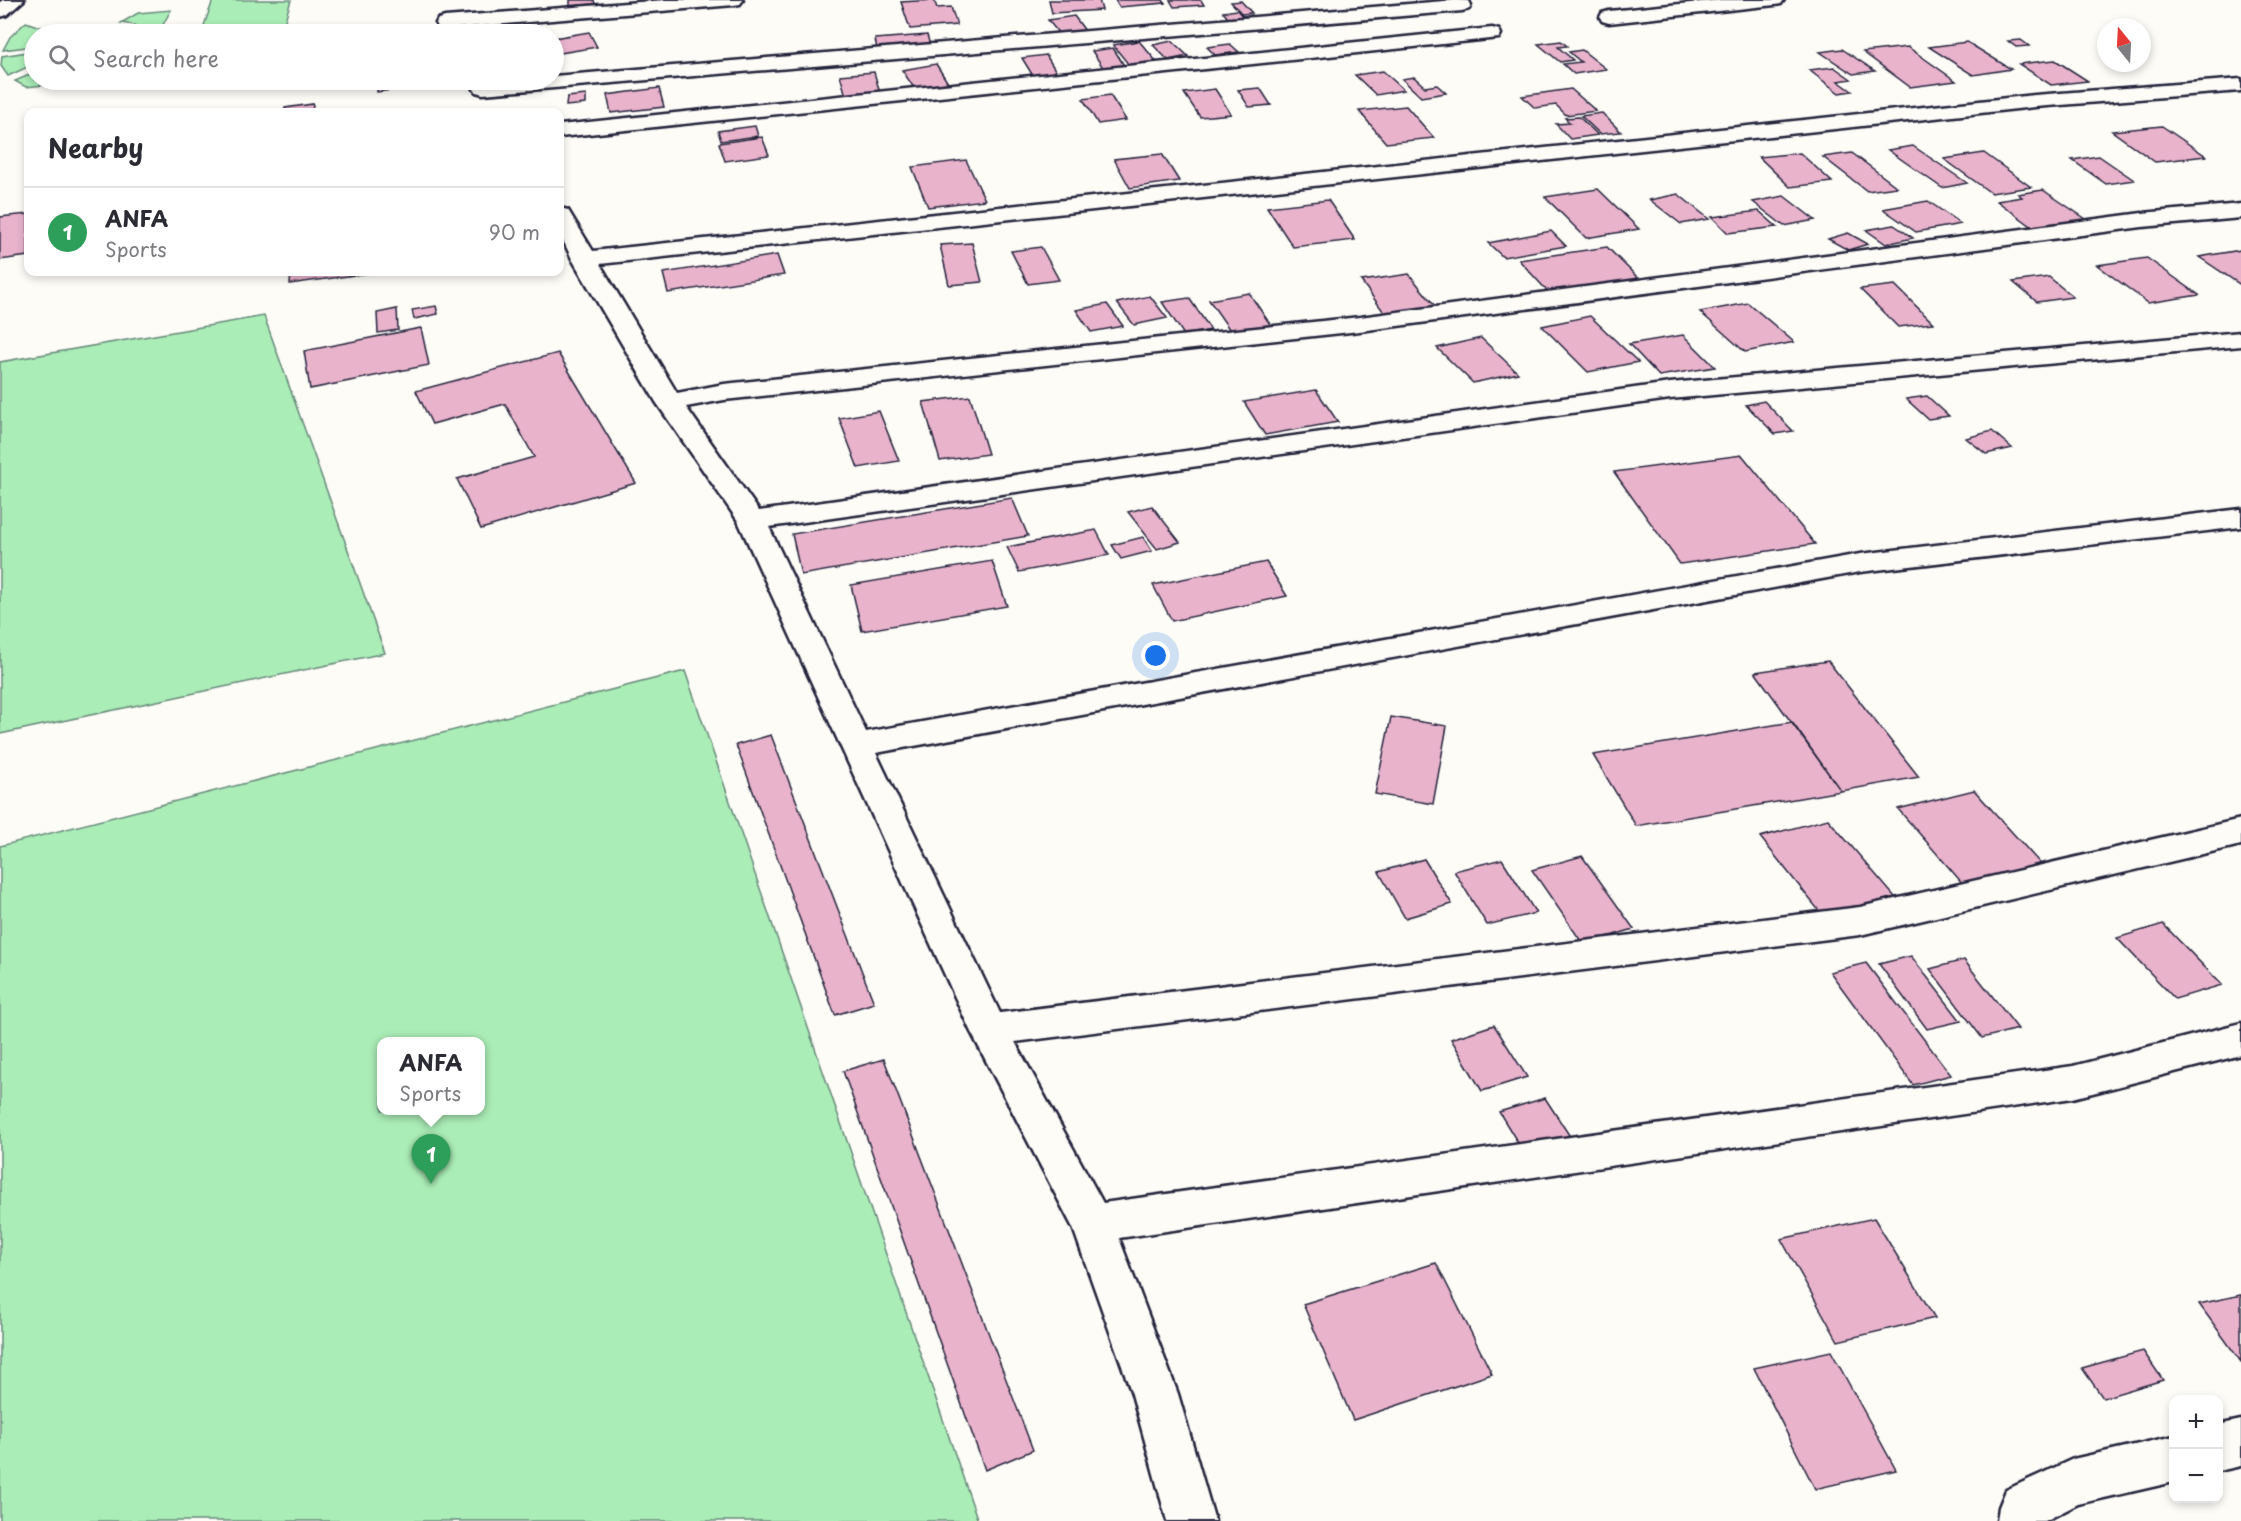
<!DOCTYPE html>
<html lang="en">
<head>
<meta charset="utf-8">
<style>
	:root { --surface:#fff; --page:#f7f7f7; --text:#2b2b33; --muted:#7c7c81; --line:#e1e1e2; --accent:#db2777 }
	body { margin:0; font-family:"Playpen Sans",sans-serif; background:var(--page); color:var(--text) }
	.controls { position:absolute; right:18px; bottom:18px; display:grid; overflow:hidden; border-radius:12px; box-shadow:0 3px 9px #0003 }
	.controls button { width:54px; height:54px; display:grid; place-items:center; padding:0; border:0; border-bottom:2px solid var(--line); background:var(--surface); color:var(--text); font:30px sans-serif }
	.compass { position:absolute; left:2097px; top:18px; width:54px; height:54px; border-radius:50%; background:var(--surface); box-shadow:0 3px 9px #0003; rotate:342deg }
	.you { position:absolute; left:1156px; top:656px; width:21px; height:21px; margin:-15px; border:4px solid #fff; border-radius:50%; background:#1a73e8; box-shadow:0 0 0 9px #1a73e833 }
	.badge { display:grid; place-items:center; width:39px; height:39px; border-radius:50%; background:var(--accent); color:#fff; font-size:20px; font-weight:700 }
	.pin { position:absolute; translate:-50% -50px; filter:drop-shadow(0 2px 3px #0008) }
	.pin::after { content:''; position:absolute; top:32px; width:21px; height:18px; background:inherit; clip-path:polygon(0 0,100% 0,50% 100%) }
	.popup { position:absolute; left:377px; top:1037px; width:108px; height:78px; box-sizing:border-box; display:grid; place-content:center; border-radius:12px; background:var(--surface); filter:drop-shadow(0 2px 4px #0005); font-size:20px; white-space:nowrap; color:var(--muted) }
	.popup b { font-size:22px; color:var(--text) }
	.popup::after { content:''; position:absolute; left:50%; top:100%; margin-left:-12px; border:12px solid transparent; border-top-color:var(--surface) }
	.list { margin:0; padding:0; list-style:none }
	h2 { display:flex; justify-content:space-between; align-items:center; height:78px; margin:0; padding:0 24px; font-size:26px }
	h2 small { font-size:20px; font-weight:400; color:var(--muted) }
	.list li { display:grid; grid-template-columns:39px 1fr auto; gap:18px; align-items:center; box-sizing:border-box; height:90px; padding:0 24px; border-top:2px solid var(--line) }
	.list b { display:block; font-size:22px; white-space:nowrap }
	.list p { margin:0; font-size:20px; white-space:nowrap; color:var(--muted) }
	.list em { font-size:20px; font-style:normal; color:var(--muted) }
	.icon { flex:none; width:33px; height:33px; fill:none; stroke:currentColor; stroke-width:2; stroke-linecap:round; stroke-linejoin:round }
	.map { position:relative; flex:none; width:2241px; height:1521px; overflow:hidden }
	.search { position:absolute; background:var(--surface); box-shadow:0 3px 9px #0003; left:24px; top:24px; width:540px; height:66px; display:flex; align-items:center; gap:15px; box-sizing:border-box; padding:0 21px; border-radius:33px; color:var(--muted); font-size:22px }
	.panel { position:absolute; background:var(--surface); box-shadow:0 3px 9px #0003; left:24px; top:108px; width:540px; height:168px; border-radius:12px }
	.map>svg:first-child { display:block }
	.green { fill:#abedb7; stroke:#668879; stroke-width:1.5; fill-rule:evenodd }
	.building { fill:#e9b3cc; stroke:#22223b; stroke-width:1.5 }
	.lines { fill:none; stroke-linecap:round; stroke-linejoin:round }
	.minor-casing { stroke:#22223b; stroke-width:5 }
	.minor { fill:#fdfcf7; fill-rule:evenodd }
</style>
</head>
<body>
<div class="map">
<svg width="2241" height="1521" viewBox="0 0 2241 1521">
	<rect width="100%" height="100%" fill="#fdfcf7"/>
	<filter id="ink" filterUnits="userSpaceOnUse"><feTurbulence type="fractalNoise" baseFrequency=".0167" numOctaves="2"/><feDisplacementMap in="SourceGraphic" scale="12" xChannelSelector="R" yChannelSelector="G"/><feConvolveMatrix kernelMatrix="1 2 1 2 8 2 1 2 1" color-interpolation-filters="sRGB"/></filter>
	<g filter="url(#ink)">
		<path class="green" d="M213,0H291L281,34H201Z
			M171,10L158,34H138L135,25L121,23L138,13Z
			M26,22L59,34H34V46L3,50L10,37Z
			M34,51V64L8,76L1,66L2,56Z
			M34,73V80H93L26,87L15,81Z
			M264,316L385,653L0,734V362Z
			M685,671L978,1521H0V846ZM382,1042H480V1110H382Z"/>
		<path class="building" d="M570,0H594L595,4L570,6Z
			M934,0L937,8L951,7L957,25L910,29L901,2Z
			M1049,0H1099L1102,10L1052,13Z
			M1115,0H1163L1165,3L1119,7Z
			M1170,0H1201L1204,5L1174,7Z
			M1241,1L1252,13L1242,14L1231,2Z
			M1237,10L1242,16L1252,15L1256,20L1232,23L1223,12Z
			M1074,16L1086,32L1060,35L1048,20Z
			M589,32L597,47L554,54V38Z
			M927,35L930,45L877,49L875,39Z
			M2021,40L2029,46L2016,47L2008,41Z
			M1139,41L1156,61L1129,65L1113,45Z
			M1172,41L1188,56L1168,60L1153,45Z
			M1561,41L1567,46L1558,47L1573,60L1560,62L1538,44Z
			M1967,42L2011,69L1973,75L1929,47Z
			M1230,44L1239,52L1215,55L1207,47Z
			M1908,47L1956,81L1910,87L1863,52Z
			M1113,48L1127,70L1106,72L1092,51Z
			M1842,49L1875,71L1853,74L1820,52Z
			M1582,50L1606,69L1574,74L1563,64L1581,62L1569,52Z
			M1046,55L1057,73L1033,76L1022,58Z
			M2055,60L2088,81L2051,85L2019,64Z
			M936,64L948,83L914,88L902,70Z
			M1834,67L1851,79L1838,81L1852,91L1839,93L1809,70Z
			M1383,71L1404,90L1376,95L1355,75Z
			M874,72L880,93L846,96L840,75Z
			M1414,77L1425,87L1437,85L1446,93L1421,97L1402,79Z
			M377,80H399V89L377,92Z
			M659,88L664,107L611,113L607,95Z
			M1260,88L1271,105L1249,107L1238,90Z
			M1215,89L1231,114L1200,117L1184,93Z
			M1571,89L1596,111L1566,115L1556,105L1535,108L1522,96Z
			M586,95V104L566,106L567,97Z
			M1110,95L1126,120L1098,124L1083,99Z
			M313,104L312,112H285V108Z
			M1406,106L1434,138L1386,143L1359,111Z
			M1602,113L1621,132L1600,134L1581,116Z
			M1579,117L1598,135L1570,139L1556,124L1570,123L1565,118Z
			M755,126L758,136L721,141L718,131Z
			M2162,126L2206,156L2155,162L2112,131Z
			M762,137L769,155L725,161L719,143Z
			M1913,146L1967,183L1942,188L1888,150Z
			M1800,153L1832,182L1790,187L1759,157Z
			M1852,153L1897,187L1867,191L1823,157Z
			M1984,153L2031,187L1991,193L1944,159Z
			M1162,154L1179,181L1130,188L1114,159Z
			M2099,156L2134,180L2106,184L2072,160Z
			M966,160L985,200L928,207L912,167Z
			M1598,189L1639,229L1586,238L1545,197Z
			M2043,190L2086,219L2034,228L1997,201L2022,197L2018,194Z
			M1678,194L1709,219L1681,224L1650,200Z
			M1784,196L1815,220L1784,226L1753,202Z
			M1328,200L1355,240L1293,247L1267,207Z
			M1928,201L1961,224L1916,232L1883,209Z
			M1759,211L1777,227L1728,233L1712,217Z
			M28,214V256L0,260V217Z
			M1894,225L1913,238L1886,244L1866,230Z
			M1551,231L1566,246L1503,257L1488,243Z
			M1848,233L1868,244L1848,250L1828,239Z
			M972,243L982,282L949,285L940,245Z
			M1041,247L1059,280L1028,284L1011,251Z
			M1607,247L1640,280L1550,294L1519,260Z
			M2241,250V285L2199,257Z
			M777,255L784,275L668,293L663,273Z
			M2147,258L2199,295L2148,303L2097,265Z
			M291,272H377L290,284Z
			M1409,274L1439,311L1389,319L1361,281Z
			M2049,277L2073,297L2037,302L2013,282Z
			M1895,285L1933,323L1898,327L1860,289Z
			M1249,293L1274,330L1234,336L1209,300Z
			M1150,296L1167,318L1134,325L1117,303Z
			M1189,298L1211,330L1184,335L1162,302Z
			M1748,303L1794,342L1745,352L1700,312Z
			M1107,304L1123,326L1091,332L1076,310Z
			M436,306L438,314L414,319L412,310Z
			M397,309L398,330L378,333L377,313Z
			M1590,316L1638,362L1588,372L1542,326Z
			M421,328L429,365L310,389L304,351Z
			M1683,335L1715,367L1659,376L1629,344Z
			M1481,338L1518,373L1473,383L1437,348Z
			M558,353L636,483L481,529L457,479L534,457L505,404L432,424L416,391Z
			M1316,390L1338,422L1265,435L1244,402Z
			M970,396L988,454L940,461L923,402Z
			M1927,396L1949,416L1928,419L1906,399Z
			M1764,401L1793,431L1775,434L1746,405Z
			M879,411L899,461L858,468L839,418Z
			M1992,431L2012,448L1986,454L1966,438Z
			M1742,455L1815,544L1680,564L1614,472Z
			M1012,498L1028,536L801,575L792,534Z
			M1152,506L1180,542L1157,549L1128,512Z
			M1096,530L1109,555L1019,572L1007,547Z
			M1143,537L1152,551L1121,559L1112,545Z
			M992,561L1007,606L862,631L851,585Z
			M1266,562L1287,596L1172,621L1153,585Z
			M1828,661L1919,777L1841,791L1755,672Z
			M1391,717L1447,726L1433,804L1375,794Z
			M1792,722L1841,791L1636,826L1593,755Z
			M771,735L874,1003L835,1015L736,745Z
			M1974,790L2047,871L1970,892L1898,809Z
			M1828,819L1895,897L1824,917L1760,837Z
			M1582,856L1634,929L1583,944L1532,870Z
			M1424,859L1452,904L1405,918L1379,872Z
			M1502,859L1536,913L1487,925L1454,871Z
			M2163,924L2222,985L2175,999L2117,938Z
			M1911,956L1961,1021L1927,1029L1879,964Z
			M1964,960L2018,1029L1982,1038L1930,969Z
			M1866,963L1951,1075L1913,1085L1830,972Z
			M1494,1025L1527,1077L1482,1091L1451,1039Z
			M884,1059L1033,1450L985,1470L843,1071Z
			M1545,1098L1573,1141L1526,1156L1499,1112Z
			M1874,1218L1935,1318L1838,1341L1781,1239Z
			M1436,1263L1492,1374L1353,1420L1303,1304Z
			M2241,1295V1362L2199,1304Z
			M1831,1351L1896,1470L1815,1489L1754,1368Z
			M2143,1351L2163,1380L2103,1398L2082,1368Z"/>
		<g class="lines">
			<defs>
				<path id="minor" d="M3,0H24L7,15L0,17V2Z
					M665,0H743L740,4L734,5L445,29L438,27L436,23L438,19L445,17Z
					M1456,0L1469,1L1471,5L1469,9L1462,11L483,94L476,92L473,88L476,84L483,82L554,80V76Z
					M1721,0H1784L1781,4L1775,5L1609,23L1602,21L1600,17L1602,13L1609,11Z
					M1492,28L1499,30L1501,34L1499,38L560,137V125Z
					M2241,79V91L2035,107L600,264L677,393L724,384L1360,317L2142,213L2241,204V218L2142,227L1360,331L724,400L686,407L759,511L1670,383L2241,332V346L1670,399L769,527L866,732L1860,554L2241,509V527L1860,572L876,753L1000,1013L1860,907L2241,819V845L1860,935L1015,1042L1103,1203L2073,1066L2241,1023V1055L2073,1098L1119,1238L1178,1394L1215,1521H1167L1132,1394L1073,1228L970,1030L738,521L656,402L572,259L560,234V208L568,210L593,251L2035,95Z
					M2241,1420V1466L2218,1471V1425Z
					M2174,1436V1482L2078,1504L2045,1521H1997L1999,1507L2006,1490L2073,1459Z"/>
			</defs>
			<use href="#minor" class="minor-casing"/>
			<use href="#minor" class="minor"/>
		</g>
	</g>
</svg>
<div class="controls">
<button>+</button>
<button>−</button>
</div>
<svg class="compass" viewBox="-18 -18 36 36"><path d="M0-13l5 13h-10z" fill="#e53935"/><path d="M0 13l5-13h-10z" fill="#7c7c81"/></svg>
<div class="you"></div>
<div class="pin badge" style="left:431px;top:1184px;background:#2e9e5b">1</div>
<div class="popup"><b>ANFA</b>Sports</div>
<div class="search"><svg class="icon" aria-label="search" viewBox="0 0 24 24"><circle cx="10" cy="10" r="6"/><path d="M15 15l6 6"/></svg>Search here</div>
<section class="panel">
<h2>Nearby<small></small></h2>
<ul class="list">
<li><span class="badge" style="background:#2e9e5b">1</span><div><b>ANFA</b><p>Sports</p></div><em>90 m</em></li>
</ul>
</section>
</div>
</body>
</html>
